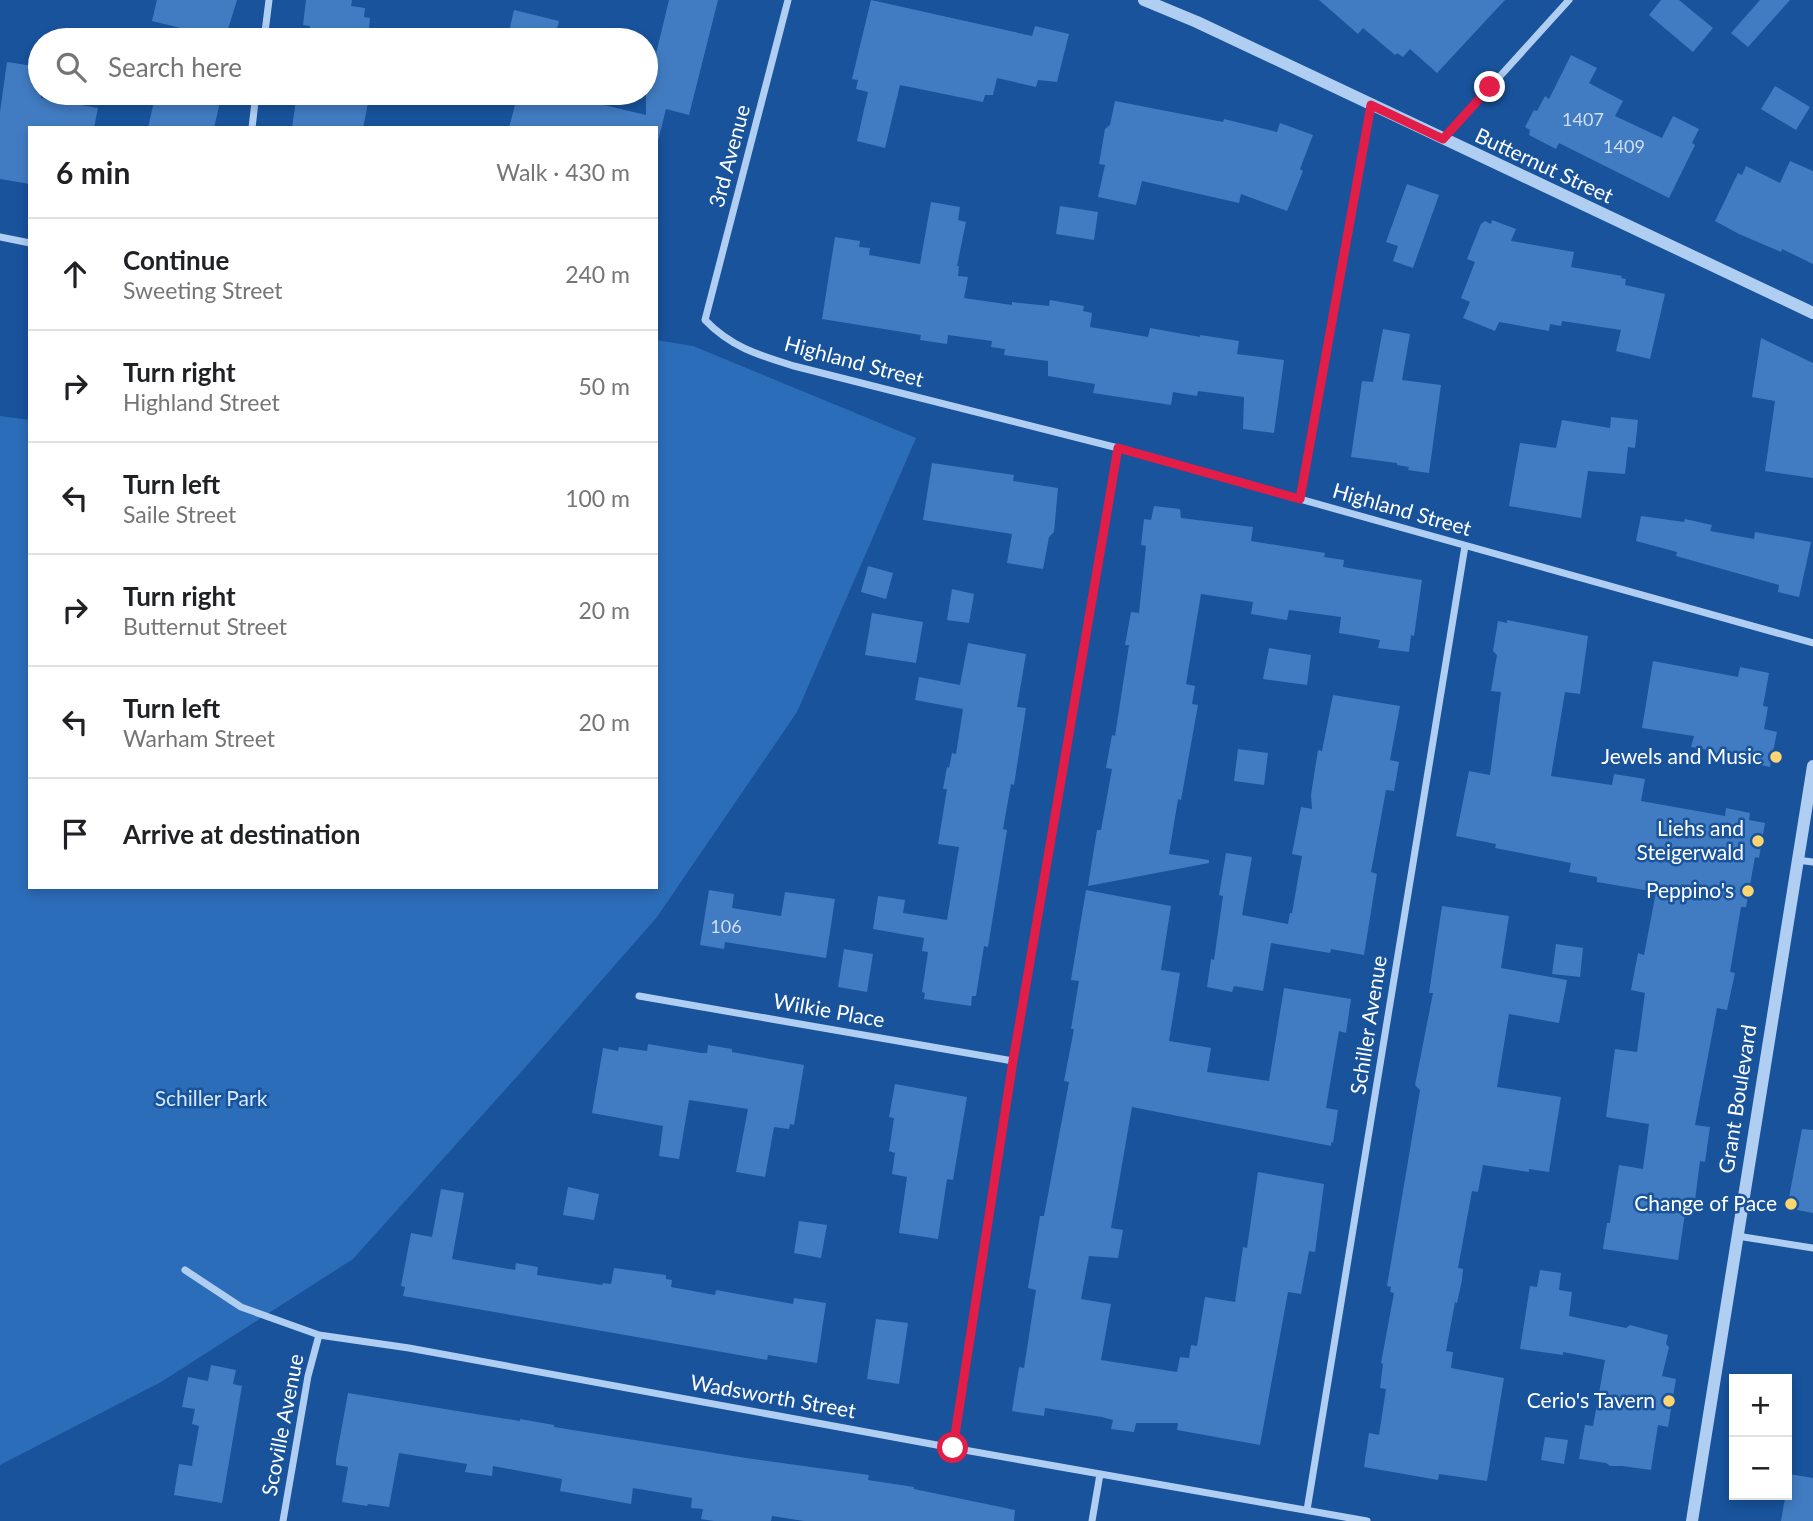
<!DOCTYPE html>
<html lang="en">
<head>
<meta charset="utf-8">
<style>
	:root { --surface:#fff; --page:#f6f6f6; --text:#202124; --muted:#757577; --line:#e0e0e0 }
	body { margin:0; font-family:Lato,sans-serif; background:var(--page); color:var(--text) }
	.controls { position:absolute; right:21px; bottom:21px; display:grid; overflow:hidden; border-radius:0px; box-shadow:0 4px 10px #0003 }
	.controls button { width:63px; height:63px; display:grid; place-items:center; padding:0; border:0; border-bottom:2px solid var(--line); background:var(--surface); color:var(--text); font:35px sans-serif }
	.stop { position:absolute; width:21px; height:21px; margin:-16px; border:5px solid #e11d48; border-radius:50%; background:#fff }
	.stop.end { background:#e11d48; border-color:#fff; box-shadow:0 2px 7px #0008 }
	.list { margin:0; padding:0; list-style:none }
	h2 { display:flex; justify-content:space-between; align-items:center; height:91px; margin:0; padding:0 28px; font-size:30px }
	h2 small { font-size:23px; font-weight:400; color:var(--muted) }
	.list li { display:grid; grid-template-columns:46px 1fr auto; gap:21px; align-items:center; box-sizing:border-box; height:112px; padding:0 28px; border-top:2px solid var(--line) }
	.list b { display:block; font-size:26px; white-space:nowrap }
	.list p { margin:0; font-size:23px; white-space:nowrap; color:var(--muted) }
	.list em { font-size:23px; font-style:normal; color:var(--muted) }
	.icon { flex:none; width:38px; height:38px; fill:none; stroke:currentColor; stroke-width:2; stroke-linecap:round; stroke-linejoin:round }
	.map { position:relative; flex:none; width:1813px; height:1521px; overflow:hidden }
	.search { position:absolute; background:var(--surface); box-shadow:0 4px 10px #0003; left:28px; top:28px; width:630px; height:77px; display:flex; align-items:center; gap:18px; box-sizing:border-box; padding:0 24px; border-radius:38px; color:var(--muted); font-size:26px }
	.panel { position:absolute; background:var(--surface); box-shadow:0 4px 10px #0003; left:28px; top:126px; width:630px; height:763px; border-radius:0px }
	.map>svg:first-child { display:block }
	.green { fill:#2c6db9 }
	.building { fill:#417cc2 }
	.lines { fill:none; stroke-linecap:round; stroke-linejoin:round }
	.minor { stroke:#afcef2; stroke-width:7 }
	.tertiary { stroke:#afcef2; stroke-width:12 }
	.route { stroke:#e11d48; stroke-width:9 }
	.poi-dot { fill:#ffd570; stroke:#18539c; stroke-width:2.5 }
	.labels { text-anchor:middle; stroke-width:5; stroke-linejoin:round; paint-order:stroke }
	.number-label { font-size:18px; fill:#d0def0 }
	.street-label { font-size:21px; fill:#fff; stroke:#18539c }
	.poi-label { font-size:21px; fill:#fff; stroke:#18539c; text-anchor:end }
	.park-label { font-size:21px; fill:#d7e8fc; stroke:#18539c }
</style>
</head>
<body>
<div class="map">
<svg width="1813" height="1521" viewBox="0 0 1813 1521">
	<rect width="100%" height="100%" fill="#18539c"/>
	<path class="green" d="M656,340L693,346L916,438L797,712L657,917L522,1071L353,1259L161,1382L0,1465V416L30,420V887H656Z"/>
	<path class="building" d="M157,0H237L225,39L152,21Z
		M306,0H352L351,6L365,8L364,17L370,18L368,40H307L310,26L303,25Z
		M669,0H718L689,115L666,109L656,149V128H509L518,93H554L646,115V80L650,62H654Z
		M871,0L1032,36L1035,26L1069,34L1057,82L1038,80L1036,87L997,78L993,95H985L983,102L900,85L885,148L857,141L868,92L856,89L858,80L852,79Z
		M1319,0H1505L1437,73L1410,49L1403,57L1397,53L1395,55L1363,28L1358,34Z
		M1661,0H1679L1713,28L1693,52L1649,15Z
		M1760,0H1790L1748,47L1731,33Z
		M514,10L559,21L554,40H507Z
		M1571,55L1597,68L1589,83L1623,101L1615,116L1662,138L1673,116L1699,129L1692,143L1695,145L1669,198L1559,143L1556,149L1529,135L1530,130L1525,127L1534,110L1537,111L1545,96L1549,99Z
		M7,62L40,67L41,98L98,108L94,128H30V184L0,179V112Z
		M1775,86L1810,107L1796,130L1761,109Z
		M166,93H211L209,100L220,102L214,128H148L154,101L160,102L161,96L165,97Z
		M297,93H370L363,128H292Z
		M1115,101L1223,122L1224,119L1277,132L1280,123L1313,135L1300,169L1303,171L1287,211L1241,194L1239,203L1142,181L1136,205L1098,197L1105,165L1099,164L1105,129L1110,125Z
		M1790,161L1813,171V264L1782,249L1781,252L1739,234L1715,221L1738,173L1742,175L1746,166L1780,183Z
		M1407,184L1439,195L1413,268L1393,261L1398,246L1386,242Z
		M931,202L960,207L958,220L966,222L957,266H959L958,276L968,277L964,298L1012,305V302L1049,306L1050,300L1084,306L1083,311L1092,313L1090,327L1148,337L1150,328L1200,337V335L1239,341L1237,354L1284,360L1274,433L1243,429L1244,397L1198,391L1197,396L1173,392L1171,405L1093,393L1095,384L1048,376V361L1004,355L1005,349L991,347L992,341L948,335L947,344L920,340L921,335L822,319L835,237L860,241L859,247L870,248L869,255L920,264Z
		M1060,206L1098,212L1094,240L1056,234Z
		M1492,220L1516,229L1511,241L1574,252L1571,267L1622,276L1621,278L1626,279L1625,285L1665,294L1650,359L1616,351L1621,330L1562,321L1561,326L1550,324L1549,331L1499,322L1495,331L1463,318L1470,302L1461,298L1475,262L1467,259L1481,224L1485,221L1491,224Z
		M1383,329L1410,334L1402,380L1441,385L1429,473L1408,470L1409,467L1397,465V463L1351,457L1362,381L1373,382Z
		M1761,338L1813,363V478L1765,471L1775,401L1752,397Z
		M1611,417L1638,420L1635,448L1628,447L1625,474L1588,471L1581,518L1509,506L1520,443L1556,448L1562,420L1610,428Z
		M932,463L1014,475L1013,481L1058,488L1054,532L1049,537L1043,569L1007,563L1012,534L923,520Z
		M1154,506L1180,509L1181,518L1253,527L1251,541L1325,553L1324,557L1344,560L1343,567L1422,580L1414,636L1411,635L1409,652L1378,648L1380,640L1339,633L1341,617L1289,610L1287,620L1251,614L1253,602L1201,594L1186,684L1195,686L1192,704L1198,705L1181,800L1178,799L1169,854L1209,860V863L1088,886L1097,830H1101L1112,769L1106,768L1112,735L1115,736L1129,645H1125L1131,612L1139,613L1146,546L1141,545L1144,519L1151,520Z
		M1641,516L1684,522L1685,519L1712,525L1710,531L1754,539L1755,532L1811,542L1799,597L1778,592L1779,585L1676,556L1677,552L1636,541Z
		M868,566L893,573L886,599L861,592Z
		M952,589L974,594L969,623L947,620Z
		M872,613L923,622L916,663L865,655Z
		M1507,620L1588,636L1580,694L1565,692L1551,776L1612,785L1614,774L1645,779L1641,801L1725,816L1726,808L1750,813L1749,820L1765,823L1759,858L1755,857L1746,907H1741L1730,972L1735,973L1727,1010L1717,1008L1695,1125L1710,1127L1705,1162L1700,1161L1694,1208L1686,1207L1678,1260L1603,1249L1607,1223H1610L1619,1165L1643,1169L1649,1124L1606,1117L1615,1049L1637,1052L1645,993L1631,990L1638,953L1644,955L1656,892L1597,882V877L1569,872L1571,863L1495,848L1496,844L1456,836L1469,771L1490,775L1501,692L1491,691L1497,655L1493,651L1498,621L1507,623Z
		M968,643L1026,654L1017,707L1026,708L1014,785L1011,784L1003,829L1007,830L988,947L984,946L976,996H972L971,1006L924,999L925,993L922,992L928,952L922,951L924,938L873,929L878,896L905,900L903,913L947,920L959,847L938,844L947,789H943L947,767L949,768L952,753L956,754L963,709L915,700L919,677L960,685Z
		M1269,648L1311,655L1307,685L1263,679Z
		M1653,661L1738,677L1740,667L1769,673L1763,706L1768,707L1764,729L1777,732L1770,767L1708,754V750L1691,747L1694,736L1642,728Z
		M1333,695L1400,706L1390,760L1399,762L1394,791L1386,790L1371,872L1377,874L1364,955L1331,949L1330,953L1271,943L1263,991L1234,986L1232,992L1207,987L1211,959L1214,960L1223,896L1219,895L1226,853L1252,857L1242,915L1288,924L1290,913H1292L1302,856L1292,854L1301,807L1312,809L1311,795L1318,750L1322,751Z
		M1238,749L1268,753L1264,785L1234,781Z
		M709,890L734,894L732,908L781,916L785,892L835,899L826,958L725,942L724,949L700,945Z
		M1086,890L1171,906L1161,970L1180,973L1169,1041L1211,1048L1207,1072L1269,1081L1284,988L1351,999L1346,1033L1339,1031L1326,1108L1338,1110L1333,1143L1331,1142V1146L1132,1107L1111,1228L1123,1230L1118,1258L1089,1256L1081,1299L1111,1304L1101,1360L1177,1372L1180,1357L1189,1358L1191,1345L1197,1346L1205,1297L1235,1302L1243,1247L1247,1248L1258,1172L1324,1184L1315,1252L1309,1251L1301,1294L1288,1292L1260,1445L1177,1430L1178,1423H1136L1134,1432L1111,1429L1113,1420L1102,1417L1045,1408L1044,1416L1012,1411L1019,1367L1024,1368L1036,1290L1028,1288L1040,1216H1044L1069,1082L1064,1081L1074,1029H1071L1079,981L1071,980Z
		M1442,906L1509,916L1501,968L1567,980L1559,1023L1509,1014L1497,1087L1561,1097L1549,1172L1529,1169V1172L1483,1165L1478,1192L1472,1191L1458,1268L1463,1269L1462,1280L1457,1303L1455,1302L1446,1351L1453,1352L1451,1368L1504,1378L1487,1481L1439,1474L1438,1480L1364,1467L1369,1433L1379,1435L1386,1389L1380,1388L1383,1364L1381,1363L1394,1293L1390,1292L1391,1287L1387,1286L1420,1090L1415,1085L1433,993H1429Z
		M1556,944L1583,948L1580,977L1552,974Z
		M844,949L873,954L867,992L838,987Z
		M648,1044L701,1053H707L708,1045L732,1049V1052L804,1065L794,1125L790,1124L789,1129L774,1127L765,1177L736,1172L748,1109L689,1100L679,1159L659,1156L663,1126L592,1113L603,1048L618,1051L619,1047L647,1051Z
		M895,1084L967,1097L953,1180L947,1179L938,1239L899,1233L907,1177L892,1174L895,1153L889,1151L894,1118L889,1117Z
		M1802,1129L1813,1130V1213L1787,1208Z
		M568,1187L599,1194L594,1220L563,1215Z
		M441,1189L464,1193L452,1259L515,1270L516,1263L538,1267L537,1275L602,1285L603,1283L611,1284L614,1268L666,1275V1279L672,1280L671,1287L715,1295L716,1290L793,1304L794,1298L826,1303L817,1363L768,1355L767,1360L722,1352L403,1296L405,1287L401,1286L411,1233L432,1237Z
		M799,1221L827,1225L821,1258L794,1253Z
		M1540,1270L1561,1273L1559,1290L1572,1292L1569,1316L1626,1328L1630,1325L1668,1335L1666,1344L1669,1347L1662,1376L1676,1379L1668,1427L1658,1425L1651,1470L1622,1466H1610L1606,1463L1579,1459L1585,1425L1593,1426L1605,1360L1563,1352V1355L1520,1349L1530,1286L1537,1287Z
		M876,1319L908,1323L899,1384L867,1379Z
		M211,1365L236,1370L233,1384L242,1386L222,1503L174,1495L179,1464L192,1466L199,1426L192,1424L195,1409L182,1407L188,1377L208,1381Z
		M348,1393L457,1411L520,1421V1419L554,1425V1427L746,1458L869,1475L868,1480L914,1487V1489L1015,1510L1014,1521H804L772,1516L771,1521H714L701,1519L703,1509L691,1508L692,1498L633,1488L631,1504L560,1491L562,1479L493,1466L492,1476L465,1472L467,1464L399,1453L389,1507L368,1504L367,1506L342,1502L348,1467L336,1465V1459Z
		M1545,1437L1568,1440L1564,1464L1541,1460Z
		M1789,1474L1813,1478V1521H1781Z"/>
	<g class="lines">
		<path class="minor" d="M788,0L705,320C731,347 758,355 794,366L1118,448L1813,643
			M264,40L269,0
			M252,128L256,93
			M1443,139L1569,0
			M0,237L30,243
			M1300,499L1371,105
			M1797,860L1813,862
			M639,996L1013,1061
			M1737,1236L1813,1248
			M185,1270L241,1307L319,1335L409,1348L953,1448L1367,1521
			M953,1448L1013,1061L1118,448
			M1307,1510L1465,546
			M283,1521L308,1376L319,1335
			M1092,1521L1100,1474"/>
		<path class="tertiary" d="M1144,0L1197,22L1813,313
			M1692,1521L1813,766"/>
	</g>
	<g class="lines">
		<path class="route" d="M953,1448L1013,1061L1118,448L1300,499L1371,105L1443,139L1490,87"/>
	</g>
	<g class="poi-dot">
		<circle cx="1776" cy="757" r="7"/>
		<circle cx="1758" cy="841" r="7"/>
		<circle cx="1748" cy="891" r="7"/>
		<circle cx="1791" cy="1204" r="7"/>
		<circle cx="1669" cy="1401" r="7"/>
	</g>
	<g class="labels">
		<g class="number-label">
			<text x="1583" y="126">1407</text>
			<text x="1624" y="153">1409</text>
			<text x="726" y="933">106</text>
		</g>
		<g class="street-label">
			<text transform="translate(730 156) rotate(-75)" y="7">3rd Avenue</text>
			<text transform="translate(1544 166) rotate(25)" y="7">Butternut Street</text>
			<text transform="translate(854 362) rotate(15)" y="7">Highland Street</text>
			<text transform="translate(1402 510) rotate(16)" y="7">Highland Street</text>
			<text transform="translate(829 1011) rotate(10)" y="7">Wilkie Place</text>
			<text transform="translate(1369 1025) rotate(-81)" y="7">Schiller Avenue</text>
			<text transform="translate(1738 1099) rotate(-81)" y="7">Grant Boulevard</text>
			<text transform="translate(773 1397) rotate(10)" y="7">Wadsworth Street</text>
			<text transform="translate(283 1425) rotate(-79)" y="7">Scoville Avenue</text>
		</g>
		<g class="poi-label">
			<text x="1762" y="764">Jewels and Music</text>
			<text x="1744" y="836">Liehs and<tspan x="1744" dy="24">Steigerwald</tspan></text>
			<text x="1734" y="898">Peppino's</text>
			<text x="1777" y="1211">Change of Pace</text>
			<text x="1655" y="1408">Cerio's Tavern</text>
		</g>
		<g class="park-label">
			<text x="211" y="1106">Schiller Park</text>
		</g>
	</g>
</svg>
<div class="controls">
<button>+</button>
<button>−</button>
</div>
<div class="stop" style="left:953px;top:1448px"></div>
<div class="stop end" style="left:1490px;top:87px"></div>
<div class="search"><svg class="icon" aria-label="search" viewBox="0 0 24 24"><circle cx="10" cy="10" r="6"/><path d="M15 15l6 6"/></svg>Search here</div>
<section class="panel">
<h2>6 min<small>Walk · 430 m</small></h2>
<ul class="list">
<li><svg class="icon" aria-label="ahead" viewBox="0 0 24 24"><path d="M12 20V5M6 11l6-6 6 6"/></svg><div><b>Continue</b><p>Sweeting Street</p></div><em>240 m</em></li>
<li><svg class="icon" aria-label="right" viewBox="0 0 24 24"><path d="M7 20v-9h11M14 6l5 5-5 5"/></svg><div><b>Turn right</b><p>Highland Street</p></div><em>50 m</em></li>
<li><svg class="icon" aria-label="left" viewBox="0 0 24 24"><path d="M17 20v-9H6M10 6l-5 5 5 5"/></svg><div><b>Turn left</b><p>Saile Street</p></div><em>100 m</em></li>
<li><svg class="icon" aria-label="right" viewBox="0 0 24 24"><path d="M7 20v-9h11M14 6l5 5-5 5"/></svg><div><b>Turn right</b><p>Butternut Street</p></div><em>20 m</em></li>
<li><svg class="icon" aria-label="left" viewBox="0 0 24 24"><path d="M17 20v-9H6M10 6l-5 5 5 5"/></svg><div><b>Turn left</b><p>Warham Street</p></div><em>20 m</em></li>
<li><svg class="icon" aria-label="arrive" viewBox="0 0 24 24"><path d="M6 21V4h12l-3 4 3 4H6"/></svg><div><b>Arrive at destination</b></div></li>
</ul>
</section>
</div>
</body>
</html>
